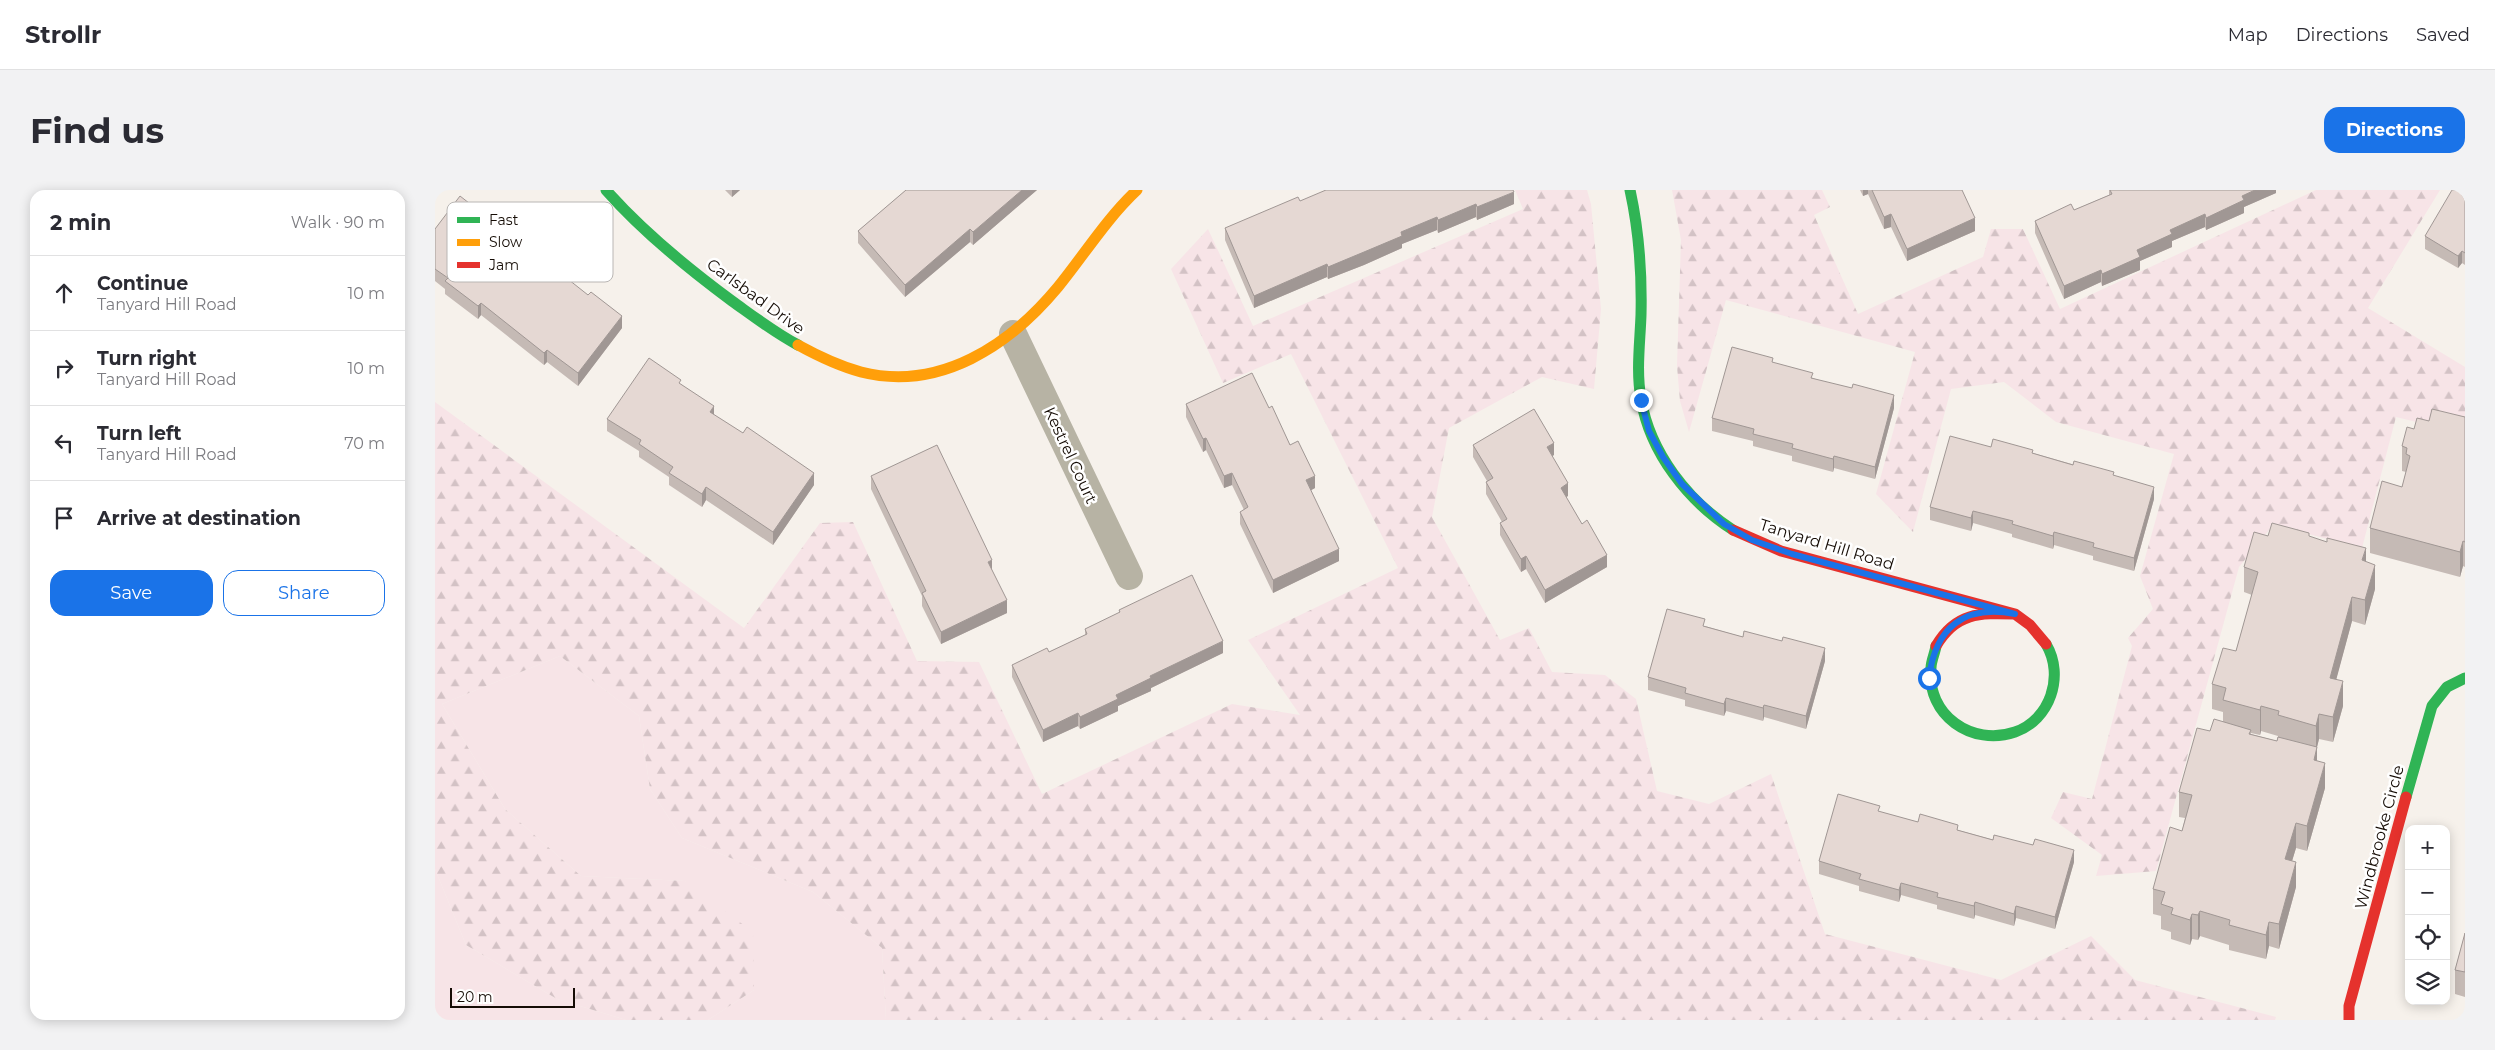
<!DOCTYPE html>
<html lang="en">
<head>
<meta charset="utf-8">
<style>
	:root { --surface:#fff; --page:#f2f2f3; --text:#2b2b33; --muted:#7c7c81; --line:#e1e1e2; --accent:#1a73e8 }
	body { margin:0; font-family:Montserrat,sans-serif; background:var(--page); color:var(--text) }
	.controls { position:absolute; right:15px; bottom:15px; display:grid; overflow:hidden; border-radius:10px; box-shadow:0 2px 12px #0003 }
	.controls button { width:45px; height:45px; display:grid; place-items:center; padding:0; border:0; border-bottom:1px solid var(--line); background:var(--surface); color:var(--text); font:25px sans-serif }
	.scale { position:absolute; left:15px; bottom:12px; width:125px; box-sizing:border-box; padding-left:5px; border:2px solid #150c05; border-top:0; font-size:14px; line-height:18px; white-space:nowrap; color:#150c05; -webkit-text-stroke:4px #fff; paint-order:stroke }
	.stop { position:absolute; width:15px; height:15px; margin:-11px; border:4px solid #1a73e8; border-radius:50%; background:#fff }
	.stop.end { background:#1a73e8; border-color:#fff; box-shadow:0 1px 5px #0008 }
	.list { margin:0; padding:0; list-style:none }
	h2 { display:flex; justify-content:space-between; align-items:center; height:65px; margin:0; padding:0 20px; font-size:21px }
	h2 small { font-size:16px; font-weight:400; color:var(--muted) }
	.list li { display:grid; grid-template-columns:32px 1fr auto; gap:15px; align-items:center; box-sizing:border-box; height:75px; padding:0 20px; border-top:1px solid var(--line) }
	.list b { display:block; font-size:19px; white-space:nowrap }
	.list p { margin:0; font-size:16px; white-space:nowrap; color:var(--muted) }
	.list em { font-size:16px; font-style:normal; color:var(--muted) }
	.actions { display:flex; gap:10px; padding:15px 20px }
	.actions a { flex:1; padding:11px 0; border:1px solid var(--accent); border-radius:15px; text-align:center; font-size:18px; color:var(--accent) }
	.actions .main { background:var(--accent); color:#fff }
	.icon { flex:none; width:28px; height:28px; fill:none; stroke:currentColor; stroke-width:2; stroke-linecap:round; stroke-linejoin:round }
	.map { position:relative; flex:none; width:2030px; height:830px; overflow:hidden; border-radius:15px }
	header { display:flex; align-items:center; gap:30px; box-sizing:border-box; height:70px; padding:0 25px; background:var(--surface); border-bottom:1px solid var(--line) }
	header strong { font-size:24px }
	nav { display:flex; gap:28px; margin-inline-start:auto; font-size:18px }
	.intro { display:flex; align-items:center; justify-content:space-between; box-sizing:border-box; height:120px; padding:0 30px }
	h1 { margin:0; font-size:35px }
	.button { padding:12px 22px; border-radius:15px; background:var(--accent); color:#fff; font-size:18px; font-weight:700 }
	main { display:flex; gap:30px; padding:0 30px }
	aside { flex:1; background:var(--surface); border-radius:15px; box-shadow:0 2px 12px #0003 }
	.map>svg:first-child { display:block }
	.green { fill:#f7e4e7 }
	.forest { fill:url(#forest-firs) }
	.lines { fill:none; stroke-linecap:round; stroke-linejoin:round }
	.street { stroke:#b7b3a4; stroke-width:28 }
	.fast { stroke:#30b455; stroke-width:11 }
	.slow { stroke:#ff9f0a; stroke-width:11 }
	.jam { stroke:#e5322d; stroke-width:11 }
	.wall { fill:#c5bab5; fill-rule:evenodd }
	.shaded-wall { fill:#a09794 }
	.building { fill:#e5d8d3; stroke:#a09794 }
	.route { stroke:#1a73e8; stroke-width:6 }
	.labels { text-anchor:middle; stroke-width:5; stroke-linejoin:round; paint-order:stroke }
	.street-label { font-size:16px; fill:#150c05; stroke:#fff }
	.key { fill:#fff; stroke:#b9b6b4; stroke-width:1 }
	.key-label { font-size:14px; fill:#150c05 }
</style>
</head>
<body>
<header>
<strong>Strollr</strong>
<nav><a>Map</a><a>Directions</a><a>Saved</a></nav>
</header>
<div class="intro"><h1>Find us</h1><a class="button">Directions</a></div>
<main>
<aside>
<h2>2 min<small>Walk · 90 m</small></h2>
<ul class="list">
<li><svg class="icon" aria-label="ahead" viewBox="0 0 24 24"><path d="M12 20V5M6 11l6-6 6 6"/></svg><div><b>Continue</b><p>Tanyard Hill Road</p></div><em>10 m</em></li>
<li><svg class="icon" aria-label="right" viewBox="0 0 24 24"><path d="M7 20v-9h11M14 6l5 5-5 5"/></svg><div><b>Turn right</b><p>Tanyard Hill Road</p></div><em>10 m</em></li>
<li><svg class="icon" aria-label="left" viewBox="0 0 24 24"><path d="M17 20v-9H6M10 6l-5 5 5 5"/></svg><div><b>Turn left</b><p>Tanyard Hill Road</p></div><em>70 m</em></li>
<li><svg class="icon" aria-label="arrive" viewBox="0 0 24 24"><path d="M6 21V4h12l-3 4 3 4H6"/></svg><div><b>Arrive at destination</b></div></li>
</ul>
<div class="actions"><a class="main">Save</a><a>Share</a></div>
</aside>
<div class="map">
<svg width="2030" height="830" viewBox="0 0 2030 830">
	<defs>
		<pattern id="forest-firs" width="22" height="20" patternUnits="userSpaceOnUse" patternTransform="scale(1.25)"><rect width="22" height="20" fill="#f7e4e7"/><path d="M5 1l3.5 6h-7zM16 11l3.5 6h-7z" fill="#d3c2c5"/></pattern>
	</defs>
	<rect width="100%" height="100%" fill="#f6f1eb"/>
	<path class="green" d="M125,466L204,526L215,599L247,648L378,702L447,758L451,830H273L319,800L250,691L146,686L70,619L7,514Z
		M0,679L31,755L122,809L191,830H0Z"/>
	<path class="forest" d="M1080,0H1152L1156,14L1166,119L1159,199L1107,187L1014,238L997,327L1065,450L1094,438L1117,482L1170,485L1201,509L1222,601L1274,614L1336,584L1390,744L1566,790L1656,746L1700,790L1841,827L1840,830H451L447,758L378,702L247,648L215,599L204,526L125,466L7,514L70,619L146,686L250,691L318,742L319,800L273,830H191L122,809L31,755L0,679V212L309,438L385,333L418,332L482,471L544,472L607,604L797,514L865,525L813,450L963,378L856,164L788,193L736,79L773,39L818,136L1088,19Z
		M1237,0H1387L1395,17L1379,25L1423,124L1548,67L1556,39H1588L1625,119L1881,0H2005L1933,118L2030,177V244L1961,227L1927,358L1838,335L1804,377L1721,681L1661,686L1667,665L1616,628L1628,602L1657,609L1697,456L1693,448L1718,419L1705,386L1739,264L1621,232L1569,192L1516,199L1478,342L1441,304L1480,162L1291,110L1254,242L1245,211L1242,176L1246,50Z"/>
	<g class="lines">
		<path class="street" d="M578,144L694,386"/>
		<path class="fast" d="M171,0C208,42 251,77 297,111C318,126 340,143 363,155
			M1195,0C1204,41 1207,83 1206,125C1205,153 1201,181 1206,209C1215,263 1253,311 1298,340
			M1501,456C1500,463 1496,471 1496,478C1491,525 1537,557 1580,542C1615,530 1630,486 1611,454
			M1971,607L1997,516L2012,497L2030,488"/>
		<path class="slow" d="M363,155C383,166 404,176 426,182C505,202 575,155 623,97C649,65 672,28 702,0"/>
		<path class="jam" d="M1298,340L1346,361L1580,424L1595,435L1611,454
			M1501,456C1521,422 1545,423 1580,424
			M1914,830V816L1971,607"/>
	</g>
	<path class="wall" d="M290,0H305L297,7Z
		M471,0H602L538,55L535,52L470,107L423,53V41Z
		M1425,0H1527L1540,41L1472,71L1456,37L1449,39L1433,4L1428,6Z
		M1674,0H1841V3L1809,17V23L1771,40L1770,37L1737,51V57L1705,71V80L1667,96L1666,92L1629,109L1600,43V31L1639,20L1674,5Z
		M2030,0V75L2027,73L2023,78L1990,59V46Z
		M865,11L1079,14L1042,30L1041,27L1003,43L1002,40L967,54V58L929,75L893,89L892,87L819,118L790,50V38Z
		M57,35L187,138L143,196L112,172L109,175L46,125L43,129L10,104V99L0,91V39Z
		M1338,173L1378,188L1459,218L1440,289L1399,278L1398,282L1357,271V266L1318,256V251L1277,241V228Z
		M246,194L279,225L379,295L338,355L271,310L267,317L234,295V287L204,267V261L172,241V229Z
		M751,214L834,218L880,298L876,300L904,371L838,403L805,334V322L809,320L797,295L789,298L771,260L768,262L751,227Z
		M2030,227V377L2028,376L2025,387L1935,363V338L1967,297L1971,282L1967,281V256L1979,239Z
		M1038,255L1119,265L1117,266L1133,306L1131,307L1172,377L1110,413L1091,379L1086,382L1065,345V333L1067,332L1051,304V292L1052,291L1038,267Z
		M1556,257L1598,263L1679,286L1719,309L1699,381L1658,370V366L1619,355L1618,359L1577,347V344L1538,333L1536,341L1495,330V317Z
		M436,286L557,380L572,423L506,454L487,416V406L436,299Z
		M1833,346L1874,347L1931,372L1940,399L1930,435L1917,431L1901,489L1908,516L1898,552L1884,549L1882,557V570L1890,598L1872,661L1861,658L1857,671L1861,697L1844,759L1834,756L1831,769L1794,760V755L1765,746L1763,750L1757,749L1755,755L1736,749V742L1726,739V726L1718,724V699L1747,641L1750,628L1744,627V602L1775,541L1788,532V522L1777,519V494L1801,461L1817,405L1809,402V377ZM1826,541L1843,546L1842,551L1816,544V543L1825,545Z
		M684,420L788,463L716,498V501L683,516V521L645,539L643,536L608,552L577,487V475L614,462L650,445V439L684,423Z
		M1270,436L1390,471L1371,539L1329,527L1328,531L1291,521L1289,526L1250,516V510L1213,500V487Z
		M1445,622L1483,632L1523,640L1639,672L1620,739L1581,728L1579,736L1540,725L1539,729L1502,719V715L1466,705L1464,712L1424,701V696L1384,684V671Z
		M2030,743V807L2020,804V780Z"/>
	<path class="shaded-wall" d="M297,0H305L297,7Z
		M587,0H602L538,55V42Z
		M1428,0H1433V4L1428,6Z
		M1820,0H1841V3L1809,17V23L1771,40V28L1807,6Z
		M1079,2V14L1042,30V17Z
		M1041,14V27L1003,43V30Z
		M1456,24V37L1449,39V27Z
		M1770,24V37L1737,51V57L1705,71V80L1667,96V84L1702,60L1735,40Z
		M1002,27V40L967,54V58L929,75L893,89V77L966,42Z
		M1540,28V41L1472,71V59Z
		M535,39V52L470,107V95Z
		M2027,61V73L2023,78V66Z
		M892,74V87L819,118V106Z
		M1666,80V92L1629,109V96Z
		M46,113V125L43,129V116Z
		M187,126V138L143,196V183Z
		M112,160V172L109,175V163Z
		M1459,205V218L1440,289V277Z
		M279,216V229L275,222Z
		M771,248V260L768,262V249Z
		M1119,253V265L1112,269V257Z
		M1399,266V278L1398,282V269Z
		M379,283V295L338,355V342Z
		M797,283V295L789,298V286Z
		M880,286V298L871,303V290Z
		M1133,293V306L1126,310V298Z
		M271,297V310L267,317V304Z
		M1719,297V309L1699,381V368Z
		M1538,321V333L1536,341V328Z
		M1619,342V355L1618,359V346Z
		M2028,351V376L2025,387V362Z
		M1931,358V383L1927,370Z
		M904,359V371L838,403V390Z
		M1172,365V377L1110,413V400Z
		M1091,366V379L1086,382V369Z
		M557,370V382L553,372Z
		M1940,375V399L1930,435V410Z
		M1917,407V431L1895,513V488Z
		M572,410V423L506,454V442Z
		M788,451V463L716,498V501L683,516V521L645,539V527L681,505L715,486Z
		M1390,458V471L1371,539V526Z
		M1908,491V516L1898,552V527Z
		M1291,508V521L1289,526V514Z
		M1329,515V527L1328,531V518Z
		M1826,516V541L1825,545V520Z
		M643,523V536L608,552V540Z
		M1884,524V549L1881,561V536Z
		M1882,557V582L1879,570Z
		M1890,573V598L1872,661V636Z
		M1861,633V658L1850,694V669Z
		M1639,660V672L1620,739V727Z
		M1861,672V697L1844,759V734Z
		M1466,693V705L1464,712V700Z
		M1540,712V725L1539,729V716Z
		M1581,716V728L1579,736V724Z
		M1765,721V746L1763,750V725Z
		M1757,724V749L1755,755V730Z
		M1834,732V756L1831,769V745Z"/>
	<path class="building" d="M471,0H587L538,42L535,39L470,95L423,41Z
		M891,0H1078L1079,2L1042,17L1041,14L1003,30L1002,27L966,42L967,46L929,62L893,77L892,74L819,106L790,38L863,7L865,11Z
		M1437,0H1527L1540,28L1472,59L1456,24L1449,27Z
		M1675,0H1820L1807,6L1809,10L1771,28L1770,24L1735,40L1737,44L1702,60L1705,67L1667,84L1666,80L1629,96L1600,31L1636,14L1639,20L1677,4Z
		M2017,0H2030V63L2027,61L2023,66L1990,46Z
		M25,6L57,31L55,34L88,59L90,55L153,105L156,102L187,126L143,183L112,160L109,163L46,113L43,116L10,91L13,88L0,79V39Z
		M1297,157L1338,168L1337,172L1378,183L1376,188L1417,198L1418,194L1459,205L1440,277L1399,266L1398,269L1357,258L1358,254L1318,244L1319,239L1277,228Z
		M214,168L246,190L244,193L279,216L275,222L308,243L312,237L379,283L338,342L271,297L267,304L234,283L238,277L204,254L206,250L172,229Z
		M817,183L834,218L837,216L855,255L863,251L880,286L871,290L904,359L838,390L805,322L813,317L797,283L789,286L771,248L768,249L751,214Z
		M1099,219L1119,253L1112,257L1133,293L1126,298L1147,334L1152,330L1172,365L1110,400L1091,366L1086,369L1065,333L1072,329L1051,292L1058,288L1038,255Z
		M1997,219L2030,227V352L2028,351L2025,362L1935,338L1947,291L1967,297L1975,266L1971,264L1972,258L1967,256L1972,237L1979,239L1982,228L1994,231Z
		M1515,246L1556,257L1558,249L1598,260L1597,263L1638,275L1639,271L1679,282L1678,285L1719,297L1699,368L1658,357L1659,353L1619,342L1618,346L1577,334L1578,331L1538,321L1536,328L1495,317Z
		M502,255L557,370L553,372L572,410L506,442L487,403L491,401L436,286Z
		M1837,333L1874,343V346L1892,352V348L1931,358L1927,370L1940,375L1930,410L1917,407L1895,488L1908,491L1898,527L1884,524L1881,536L1843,525L1844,521L1826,516L1825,520L1788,510L1791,498L1777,494L1788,458L1801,461L1823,382L1809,377L1819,342L1833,346Z
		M757,385L788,451L715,486L716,488L681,505L683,509L645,527L643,523L608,540L577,475L612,458L614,462L652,444L650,439L685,422L684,420Z
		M1232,419L1270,429L1268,436L1308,447L1309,441L1347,451L1348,447L1390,458L1371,526L1329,515L1328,518L1291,508L1289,514L1250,503L1251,498L1213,487Z
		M1779,529L1816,540L1814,544L1842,551L1843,547L1882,557L1879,570L1890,573L1872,636L1861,633L1850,669L1861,672L1844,734L1834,732L1831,745L1794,735L1795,730L1765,721L1763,725L1757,724L1755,730L1736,724L1738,718L1726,714L1730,702L1718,699L1735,637L1747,641L1757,605L1744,602L1762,538L1775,541Z
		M1403,604L1445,616L1443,621L1483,632L1485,624L1523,635L1522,640L1558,650L1559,645L1598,655L1600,649L1639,660L1620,727L1581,716L1579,724L1540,712L1539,716L1502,707L1503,703L1466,693L1464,700L1424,689L1426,684L1384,671Z
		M2030,743V782L2020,780Z"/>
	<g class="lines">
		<path class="route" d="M1206,210L1214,241L1228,267L1247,294L1289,334L1317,350L1357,364L1580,424C1529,414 1500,438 1494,488"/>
	</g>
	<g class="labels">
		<g class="street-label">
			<text transform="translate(321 106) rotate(36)" y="6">Carlsbad Drive</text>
			<text transform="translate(636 265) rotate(65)" y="6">Kestrel Court</text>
			<text transform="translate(1392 354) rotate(17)" y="6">Tanyard Hill Road</text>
			<text transform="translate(1944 647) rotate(-75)" y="6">Windbrooke Circle</text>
		</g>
	</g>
	<rect x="12" y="12" width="166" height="80" rx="8" class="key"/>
	<rect x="22" y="27" width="23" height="6" fill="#30b455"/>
	<rect x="22" y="49" width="23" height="7" fill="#ff9f0a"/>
	<rect x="22" y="72" width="23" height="6" fill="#e5322d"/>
	<g class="key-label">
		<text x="54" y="35">Fast</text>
		<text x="54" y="57">Slow</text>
		<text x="54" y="80">Jam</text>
	</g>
</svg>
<div class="controls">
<button>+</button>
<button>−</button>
<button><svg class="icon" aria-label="locate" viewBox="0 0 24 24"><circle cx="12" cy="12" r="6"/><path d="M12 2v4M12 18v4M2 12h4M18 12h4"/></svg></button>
<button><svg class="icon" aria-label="layers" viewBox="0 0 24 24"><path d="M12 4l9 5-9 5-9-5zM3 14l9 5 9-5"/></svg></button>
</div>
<div class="scale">20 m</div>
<div class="stop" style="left:1494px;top:488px"></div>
<div class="stop end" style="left:1206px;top:210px"></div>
</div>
</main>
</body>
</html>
